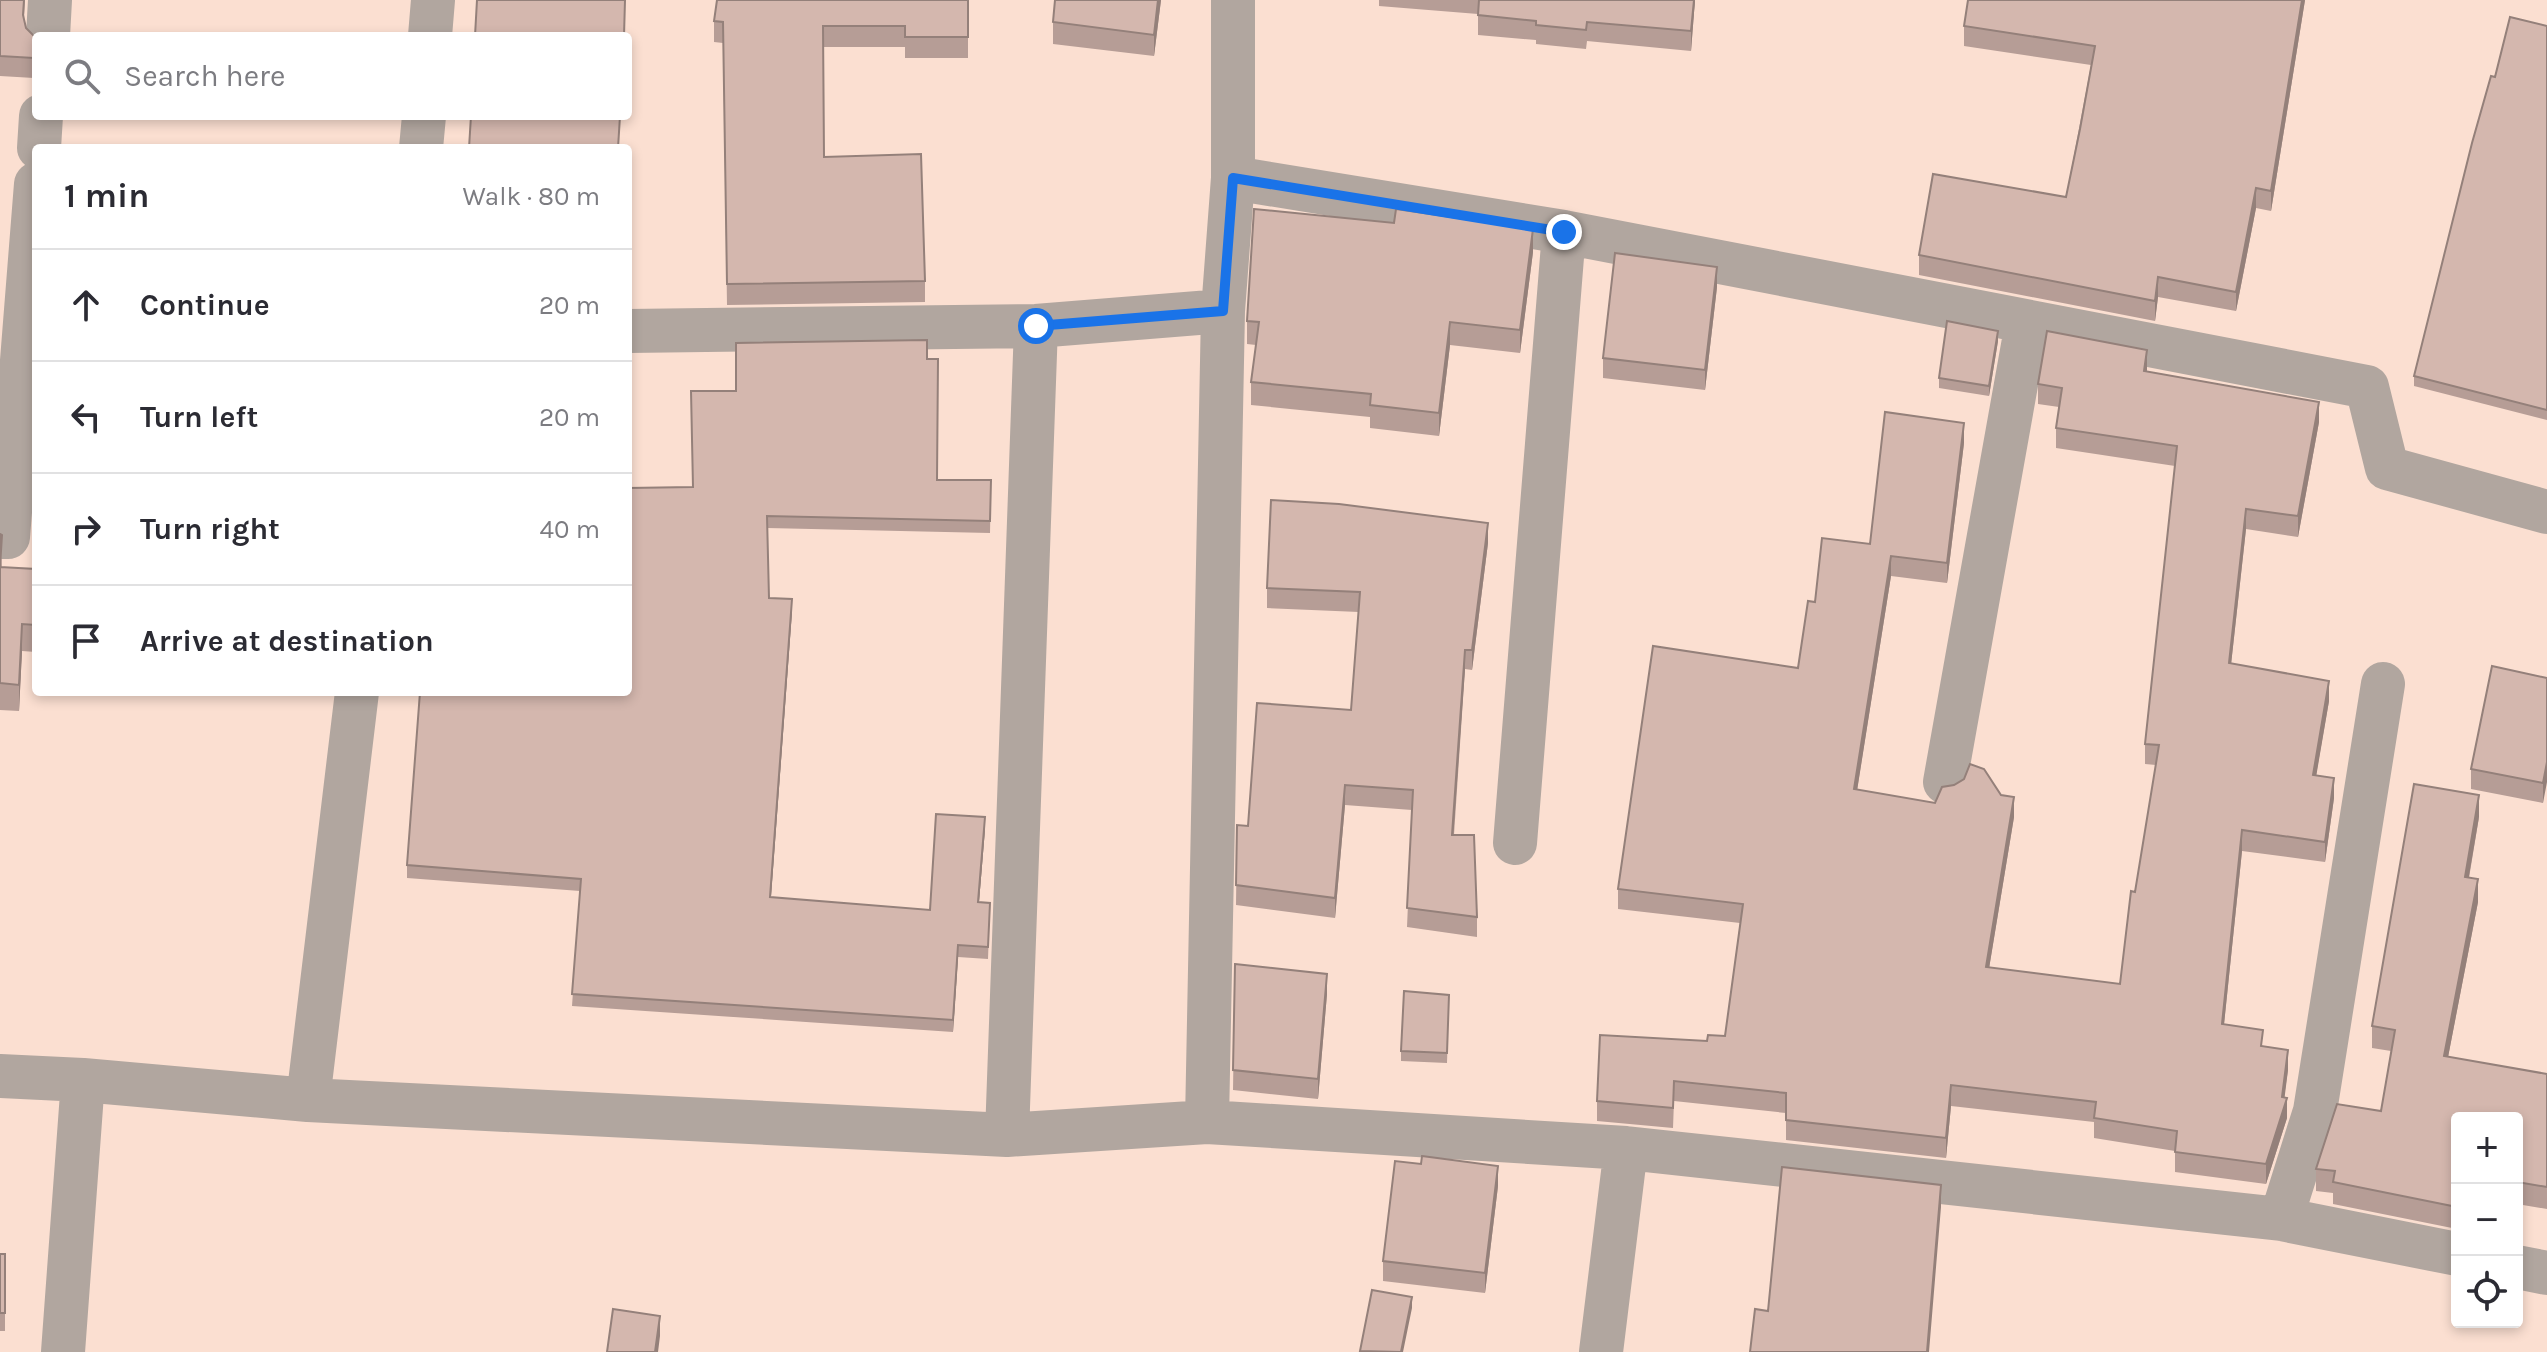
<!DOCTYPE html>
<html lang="en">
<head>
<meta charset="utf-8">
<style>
	:root { --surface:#fff; --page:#f2f2f3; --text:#2b2b33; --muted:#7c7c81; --line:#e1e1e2 }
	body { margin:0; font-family:Karla,sans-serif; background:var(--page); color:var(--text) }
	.controls { position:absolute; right:24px; bottom:24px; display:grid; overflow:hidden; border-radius:8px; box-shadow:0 4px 12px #0003 }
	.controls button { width:72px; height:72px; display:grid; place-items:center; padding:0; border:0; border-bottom:2px solid var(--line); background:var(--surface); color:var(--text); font:40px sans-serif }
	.stop { position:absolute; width:24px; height:24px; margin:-18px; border:6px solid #1a73e8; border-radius:50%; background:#fff }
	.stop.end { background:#1a73e8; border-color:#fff; box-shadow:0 2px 8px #0008 }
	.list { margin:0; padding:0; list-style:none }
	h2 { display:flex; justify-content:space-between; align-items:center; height:104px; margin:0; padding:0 32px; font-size:34px }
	h2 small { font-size:26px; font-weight:400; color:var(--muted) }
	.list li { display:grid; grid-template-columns:52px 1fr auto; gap:24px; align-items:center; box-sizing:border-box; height:112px; padding:0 32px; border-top:2px solid var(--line) }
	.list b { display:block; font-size:30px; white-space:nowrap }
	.list em { font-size:26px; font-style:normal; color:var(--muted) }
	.icon { flex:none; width:44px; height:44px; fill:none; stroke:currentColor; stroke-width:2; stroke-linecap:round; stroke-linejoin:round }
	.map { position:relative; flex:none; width:2547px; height:1352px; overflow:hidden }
	.search { position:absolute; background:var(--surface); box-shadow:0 4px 12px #0003; left:32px; top:32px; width:600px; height:88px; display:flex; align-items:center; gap:20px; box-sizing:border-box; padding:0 28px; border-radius:8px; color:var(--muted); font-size:30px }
	.panel { position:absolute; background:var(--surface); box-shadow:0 4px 12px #0003; left:32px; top:144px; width:600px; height:552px; border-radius:8px }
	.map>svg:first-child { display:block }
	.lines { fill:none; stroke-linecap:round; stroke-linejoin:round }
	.minor { stroke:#b1a69f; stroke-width:44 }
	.wall { fill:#b69d96 }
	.shaded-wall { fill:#94807a }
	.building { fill:#d4b7ae; stroke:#94807a; stroke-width:2 }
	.route { stroke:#1a73e8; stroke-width:10 }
</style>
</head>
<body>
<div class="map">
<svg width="2547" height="1352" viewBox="0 0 2547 1352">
	<rect width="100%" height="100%" fill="#fbdfd1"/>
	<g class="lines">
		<path class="minor" d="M48,36L50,0
			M430,36L433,0
			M39,148L41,116
			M421,148L424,116
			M1233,178L1564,232L2367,387L2387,468L2547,512
			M628,331L1036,326L1223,311
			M0,537H8L36,184
			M1945,782L2027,323
			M1515,843L1564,232
			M0,1076L83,1080
			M308,1100L357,692
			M1207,1122L1223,311L1233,178V0
			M1007,1135L1036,326
			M2281,1219L2315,1111L2383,684
			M2517,1267L2547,1273
			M63,1352L83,1080L308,1100L1007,1135L1207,1122L1626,1148L2281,1219L2457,1254
			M1601,1352L1626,1148"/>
	</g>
	<path class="wall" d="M0,0H25L24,19L36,58L34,78L0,76Z
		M968,0V58H905V47H823L824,157L925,281V302L727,305L723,43L714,42V21Z
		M1055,0H1161L1154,56L1053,44V22Z
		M1379,0H1695L1691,51L1587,41L1586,49L1536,44V40L1478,35V14L1379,6Z
		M2305,0L2271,211L2256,208L2236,311L2158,297L2155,321L1919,275V255L2066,197L2091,65L1964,46V26Z
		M2547,26V420L2414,386V376Z
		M1533,252L1520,353L1450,345L1439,436L1370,428V417L1251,405V382L1256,345L1247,344V321Z
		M1717,287L1705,390L1603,378V358Z
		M1998,341L1989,396L1939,388V378Z
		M927,359L937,480H991L990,533L767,528L769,598L792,611L771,897L930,910L985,829L979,902L990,903L988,959L958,957L953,1032L572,1006L580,891L407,878V865L692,487L736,391Z
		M2147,372L2319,422L2298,537L2246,529L2231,664L2329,701L2316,775L2334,798L2325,862L2242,851L2224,1024L2263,1046L2288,1070L2284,1097L2287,1118L2266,1184L2175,1172V1151L2094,1138V1122L1951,1106L1946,1158L1786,1140V1113L1674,1101L1673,1128L1597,1121V1101L1707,1041L1725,1036L1740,923L1618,909V889L1798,668L1815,602L1870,544L1964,443L1947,583L1891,576L1857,790L2014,817L1989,968L2120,984L2156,765L2145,764V744L2175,466L2056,448V428L2059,407L2038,404V384Z
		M0,534L2,567L36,569V652L22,651L19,711L0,710Z
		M1488,543L1472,670L1465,669L1454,835L1477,917V937L1407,927L1412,810L1345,805L1335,918L1236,905L1237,825L1248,826L1351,710L1359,612L1267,608V588Z
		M2547,678L2543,803L2471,789V769Z
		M2479,817L2469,878L2478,902L2448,1057L2547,1074V1209L2517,1204V1118H2457V1229L2333,1204V1193L2316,1191V1169L2381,1111L2391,1051L2372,1048V1026Z
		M1235,964L1327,994L1318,1099L1233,1090Z
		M1449,995L1447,1063L1401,1061V1051Z
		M1498,1186L1485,1293L1383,1281V1261Z
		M0,1254H5V1331H0Z"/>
	<path class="shaded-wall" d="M1158,0H1161L1154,56V35Z
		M1694,0H1695L1691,51V31Z
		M2302,0H2305L2271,211V191Z
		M2256,188V208L2236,311V292Z
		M1533,229V252L1520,353V330Z
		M1717,267V287L1705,390V370Z
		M2158,277V297L2155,321V301Z
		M1450,322V345L1439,436V413Z
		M1998,331V341L1989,396V386Z
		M2147,350V370L2144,391V371Z
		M2319,402V422L2298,537V516Z
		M1964,423V443L1947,583V563Z
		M2246,509V529L2229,683V663Z
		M1488,523V543L1472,670V650Z
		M1891,556V576L1854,810V789Z
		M792,599V611L770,909V897Z
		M22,624V651L19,711V685Z
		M1465,650V669L1452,854V835Z
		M2329,681V701L2313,795V775Z
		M2547,762V782L2543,803V783Z
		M2334,778V798L2325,862V842Z
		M1345,785V805L1335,918V898Z
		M2479,795V817L2465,899V877Z
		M2014,797V817L1986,987V967Z
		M985,817V829L978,914V902Z
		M2242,830V851L2222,1044V1024Z
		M2478,879V902L2444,1078V1056Z
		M958,945V957L953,1032V1020Z
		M1327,974V994L1318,1099V1079Z
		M2288,1050V1070L2283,1110L2287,1098V1118L2266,1184V1164L2282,1097Z
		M1951,1085V1106L1946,1158V1138Z
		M1498,1166V1186L1485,1293V1273Z
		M1941,1185V1207L1929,1352H1927Z
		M1412,1297V1308L1403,1352H1401Z
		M660,1316V1336L658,1352H655Z"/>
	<path class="building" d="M0,0H24L23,15L26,28L36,38L34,58L0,56Z
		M477,0H625L624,36H475Z
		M717,0H968V37H905V26H823L824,157L921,154L925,281L727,284L723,22L714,21Z
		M1055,0H1158L1154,35L1053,22Z
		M1479,0H1694L1691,31L1587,22L1586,30L1536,25V21L1478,15Z
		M1968,0H2302L2271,191L2256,188L2236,292L2158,277L2155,301L1919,255L1933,174L2066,197L2080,129L2095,46L1964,26Z
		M2510,17L2547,26V410L2414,376L2472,143L2491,76L2495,77Z
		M471,116H620L618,148H469Z
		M1254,209L1394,223L1396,209L1533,229L1520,330L1450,322L1439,413L1370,405L1371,394L1251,382L1259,322L1247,321Z
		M1615,253L1717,267L1705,370L1603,358Z
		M1947,321L1998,331L1989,386L1939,378Z
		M2047,331L2147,350L2144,371L2319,402L2298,516L2246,509L2229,663L2329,681L2313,775L2334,778L2325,842L2242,830L2222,1024L2263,1030L2261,1046L2288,1050L2282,1097L2287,1098L2266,1164L2175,1152L2177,1131L2094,1118L2096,1102L1951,1085L1946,1138L1786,1120V1093L1674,1081L1673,1108L1597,1101L1600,1035L1707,1041L1708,1035L1725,1036L1743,904L1618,889L1653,646L1798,668L1808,601L1815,602L1822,538L1870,544L1885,412L1964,423L1947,563L1891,556L1854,789L1935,803L1942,787L1954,785L1964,779L1970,764L1984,769L2001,795L2014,797L1986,967L2120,984L2131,891L2135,892L2159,745L2145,744L2177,446L2056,428L2062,388L2038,384Z
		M927,340V359H938L937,480H991L990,521L767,516L769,598L792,599L770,897L930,910L936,814L985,817L978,902L990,903L988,947L958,945L953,1020L572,994L581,879L407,865L420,692H628V488L693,487L691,391H736V343Z
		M1271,500L1339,504L1488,523L1472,650H1465L1452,835H1474L1477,917L1407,908L1413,790L1345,785L1335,898L1236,885L1237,825L1248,826L1257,703L1351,710L1360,592L1267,588Z
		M0,534L2,535L0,567L36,569V625L22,624L19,685L0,683Z
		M2492,666L2547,678V762L2543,783L2471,769Z
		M2414,784L2479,795L2465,877L2478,879L2444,1056L2547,1074V1187L2517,1182V1118H2457V1207L2333,1182L2335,1171L2316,1169L2337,1104L2381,1111L2395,1030L2372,1026Z
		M1235,964L1327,974L1318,1079L1233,1070Z
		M1404,991L1449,995L1447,1053L1401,1051Z
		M1422,1156L1498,1166L1485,1273L1383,1261L1395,1161L1421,1164Z
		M1782,1167L1941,1185L1927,1352H1750L1755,1309L1768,1311Z
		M0,1254H5V1313H0Z
		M1372,1290L1412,1297L1401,1352L1360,1351Z
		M613,1309L660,1316L655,1352H607Z"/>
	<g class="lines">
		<path class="route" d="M1036,326L1223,311L1233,178L1564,232"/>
	</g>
</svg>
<div class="controls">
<button>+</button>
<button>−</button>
<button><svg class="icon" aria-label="locate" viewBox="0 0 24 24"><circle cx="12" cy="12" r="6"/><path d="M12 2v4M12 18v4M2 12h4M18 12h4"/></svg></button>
</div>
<div class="stop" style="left:1036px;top:326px"></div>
<div class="stop end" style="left:1564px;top:232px"></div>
<div class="search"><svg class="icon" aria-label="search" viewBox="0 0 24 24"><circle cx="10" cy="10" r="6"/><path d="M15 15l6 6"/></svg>Search here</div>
<section class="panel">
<h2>1 min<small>Walk · 80 m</small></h2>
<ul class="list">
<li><svg class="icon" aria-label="ahead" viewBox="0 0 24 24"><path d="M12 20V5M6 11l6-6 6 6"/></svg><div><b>Continue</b></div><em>20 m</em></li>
<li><svg class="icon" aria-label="left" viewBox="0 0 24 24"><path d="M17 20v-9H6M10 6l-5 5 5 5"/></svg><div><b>Turn left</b></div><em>20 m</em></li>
<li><svg class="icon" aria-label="right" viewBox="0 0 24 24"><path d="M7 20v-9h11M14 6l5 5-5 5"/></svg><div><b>Turn right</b></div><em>40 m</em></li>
<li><svg class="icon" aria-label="arrive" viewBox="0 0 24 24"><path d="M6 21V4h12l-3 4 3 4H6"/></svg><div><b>Arrive at destination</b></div></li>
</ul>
</section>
</div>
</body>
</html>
